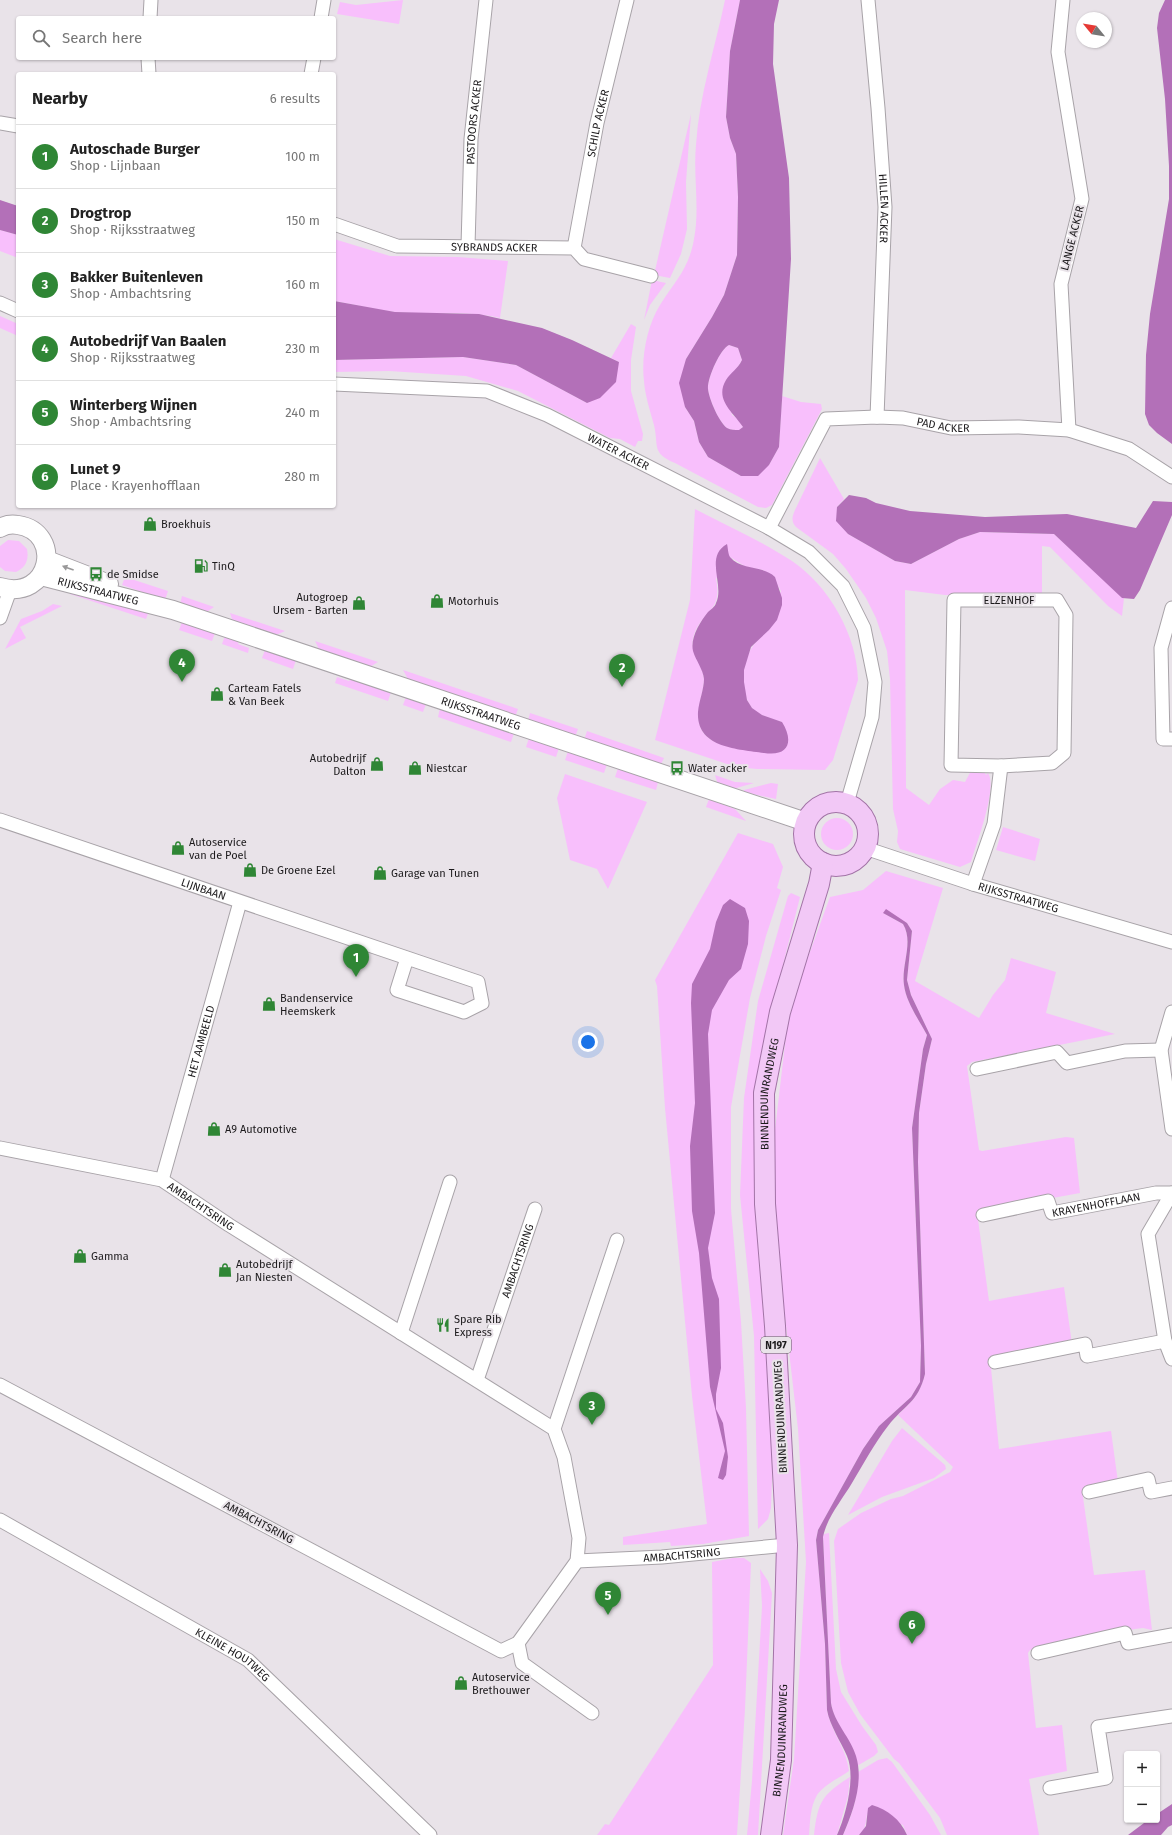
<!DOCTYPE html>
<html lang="en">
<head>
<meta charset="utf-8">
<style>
	:root { --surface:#fff; --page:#f2f2f2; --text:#222; --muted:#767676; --line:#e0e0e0; --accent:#2f8635 }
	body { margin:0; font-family:"Fira Sans",sans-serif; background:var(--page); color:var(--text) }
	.controls { position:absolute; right:12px; bottom:12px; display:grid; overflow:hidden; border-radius:4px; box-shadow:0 1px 3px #0004 }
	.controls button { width:36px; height:36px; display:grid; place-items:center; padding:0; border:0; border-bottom:1px solid var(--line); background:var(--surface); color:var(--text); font:20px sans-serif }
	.compass { position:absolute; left:1076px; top:12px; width:36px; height:36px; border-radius:50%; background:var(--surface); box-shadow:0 1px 3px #0004; rotate:300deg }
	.you { position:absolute; left:588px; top:1042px; width:14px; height:14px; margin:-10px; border:3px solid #fff; border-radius:50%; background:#1a73e8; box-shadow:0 0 0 6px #1a73e833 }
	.badge { display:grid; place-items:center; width:26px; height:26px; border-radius:50%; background:var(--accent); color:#fff; font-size:13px; font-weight:700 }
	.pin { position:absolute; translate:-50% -33px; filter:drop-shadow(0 1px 2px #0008) }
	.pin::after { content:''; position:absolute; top:21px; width:14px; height:12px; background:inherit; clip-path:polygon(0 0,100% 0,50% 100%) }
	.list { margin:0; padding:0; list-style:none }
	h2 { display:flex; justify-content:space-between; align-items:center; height:52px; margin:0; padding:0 16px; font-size:17px }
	h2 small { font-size:13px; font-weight:400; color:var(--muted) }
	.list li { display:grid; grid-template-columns:26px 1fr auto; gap:12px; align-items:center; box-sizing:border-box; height:64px; padding:0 16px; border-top:1px solid var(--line) }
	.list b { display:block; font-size:15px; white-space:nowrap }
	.list p { margin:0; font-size:13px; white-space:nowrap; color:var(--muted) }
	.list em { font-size:13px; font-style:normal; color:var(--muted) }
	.icon { flex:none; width:22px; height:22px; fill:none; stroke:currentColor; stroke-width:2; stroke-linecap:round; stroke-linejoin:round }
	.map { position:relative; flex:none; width:1172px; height:1835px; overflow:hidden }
	.search { position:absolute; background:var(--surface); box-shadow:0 1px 3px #0004; left:16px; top:16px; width:320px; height:44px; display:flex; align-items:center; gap:10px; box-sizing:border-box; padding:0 14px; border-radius:4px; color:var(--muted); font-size:15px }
	.panel { position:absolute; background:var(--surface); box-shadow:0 1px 3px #0004; left:16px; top:72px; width:320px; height:436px; border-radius:4px }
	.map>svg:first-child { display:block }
	.green { fill:#f8bffc; fill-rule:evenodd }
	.water { fill:#b370b8; fill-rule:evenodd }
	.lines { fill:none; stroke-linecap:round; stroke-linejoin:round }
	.street-casing { stroke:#a8a3a8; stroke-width:15 }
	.secondary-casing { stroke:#a8a3a8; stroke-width:20 }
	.primary-casing { stroke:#a273a6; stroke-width:22 }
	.street { stroke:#fff; stroke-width:13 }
	.secondary { stroke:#fff; stroke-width:18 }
	.primary { stroke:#f2c8f6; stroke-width:20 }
	.oneway { fill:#999899 }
	.labels { text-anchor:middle; stroke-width:4; stroke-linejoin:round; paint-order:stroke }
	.shield { fill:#e9e3e9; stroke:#5a565a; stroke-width:1 }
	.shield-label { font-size:10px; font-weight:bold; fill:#1c1a1c }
	.street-label { font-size:11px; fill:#1c1a1c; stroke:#e9e3e9 }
	.poi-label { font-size:11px; fill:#1c1a1c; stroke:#e9e3e9; text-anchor:start }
</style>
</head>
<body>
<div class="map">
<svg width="1172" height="1835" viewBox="0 0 1172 1835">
	<rect width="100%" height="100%" fill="#e9e3e9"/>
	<path class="green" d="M403,0L399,24L337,14L340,2L356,5Z
		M725,0H740L730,51L726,117L730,138L736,154L738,197L737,255L724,295L712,317L686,359L685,407L694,421L699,442L708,457L741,476L769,465L779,447L782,396L801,402L821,404L822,409L772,505L766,508L758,507L675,463C651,453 659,446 654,425C650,410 645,396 644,381C641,357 647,326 660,305C675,281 689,269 694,239C700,208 693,176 696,145C699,96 715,48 725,0Z
		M691,114L686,182L687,229L681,254L670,278L654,275Z
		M0,230L18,235V258L0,251Z
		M334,239L390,256L458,257L508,261L500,318C464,310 431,315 395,312C375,310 354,304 334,301Z
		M652,280L666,283L650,305L644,320Z
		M0,316L18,324V336L0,328Z
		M631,324L636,327L631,360V391L643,434L642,441H638L635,447L620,439L610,438L518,391L466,376L389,371L334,372V360L463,357L516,365L587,403L619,362L611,358Z
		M729,345L738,348L742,360L734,373L726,380L732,415L738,419L743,427L740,430C735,430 731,430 727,428C719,422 709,399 708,389C707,379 720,349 729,345Z
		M820,458L844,499L837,507L848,534L895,561L911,564L959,539L980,532L1054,534L1124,598L1122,616L1108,606L1050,547L1042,546V594L945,595L905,590L906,788L929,805L940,789L953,780L965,782L972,769L983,770L986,775L988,773C998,788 976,844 971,862L960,867L900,849L897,842L898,831L893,809L890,679L887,651L876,618L866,598L846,569L833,554L796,527C791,521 792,517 795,510Z
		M695,509C727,526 762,541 792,561C829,586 857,635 858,680L833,760L825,770L757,769L736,767L655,740L690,600ZM730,557L746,567L763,570L778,586L781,591L756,642C742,657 738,690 752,708C759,716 772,719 782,722L749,750C724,746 694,743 699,709C700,699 704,688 704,679C703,663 688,654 694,635C703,609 723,612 716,579Z
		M8,540L19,541L27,549C29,560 26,567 16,572L5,571L0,567V546Z
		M125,577L168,591L165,600L122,585Z
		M72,591L149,611L146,619L70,594Z
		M182,596L214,607L205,613L180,604Z
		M53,604L62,606L20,627L26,638L5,649L21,619L42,611Z
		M230,613L285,631L274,636L233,622Z
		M182,622L215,633L212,641L179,630Z
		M225,636L239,641L238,644L249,648L248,653L222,644Z
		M315,641L378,662L368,668L320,651Z
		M265,650L296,660L293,669L262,658Z
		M403,670L518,709L515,717L409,681Z
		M337,677L349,681L351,678L391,692L388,701L335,683Z
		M406,697L426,704L423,712L403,705Z
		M440,708L514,733L511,742L438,717Z
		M530,713L578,729L575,737L528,721Z
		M587,731L664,758L660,766L584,740Z
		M529,738L559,748L556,757L526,747Z
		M568,751L607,764L604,773L565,760Z
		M618,768L658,782L656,790L615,777Z
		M565,774L647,802L608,889L597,869L570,860L557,798Z
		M715,775L735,782L754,783L733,789L718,785Z
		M771,783L778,784L776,799L744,792V790Z
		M709,799L735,809L746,821L706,807Z
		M821 834a16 16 0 1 1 32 0a16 16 0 1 1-32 0Z
		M1003,827L1040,839L1035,861L996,850Z
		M738,833L773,844L783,867L777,888L781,890L766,936L750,998L731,1107V1209L741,1322L746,1408L749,1536L703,1544L671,1546L670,1542L623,1545V1537L707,1524L692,1396L665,1108L657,986L655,980Z
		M886,871L943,888L915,981L979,1018L993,995L1005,980L1011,958L1056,972L1046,1013L1115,1034L972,1062L967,1066L979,1150L982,1151L1066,1137L1074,1138L1080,1193L977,1212L989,1301L1064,1287L1072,1344L990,1358L999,1449L1111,1431L1118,1482L1082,1490L1094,1575L1145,1570L1152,1630L1143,1628L1135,1629L1030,1650L1028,1653L1036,1728L1062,1725L1067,1771L1029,1779L1039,1835H947L940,1818L899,1763L894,1759L860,1714L848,1692L841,1663L834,1541L838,1529L861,1513L891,1499L903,1496L950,1472L953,1467L898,1415C912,1402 920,1394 925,1374L918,1162L919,1113L926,1064L932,1039L911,995L907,980L912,931L907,923L883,913L903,924C914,942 901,965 904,985C906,1002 919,1020 927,1035L923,1049L912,1128L921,1346L920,1382L911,1397L879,1426L863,1449L818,1530L816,1540L825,1644L827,1710C831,1732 846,1747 849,1771C839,1778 824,1785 817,1795C810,1807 810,1822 809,1835H783L794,1759L806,1562L798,1429L775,1230L773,1147L787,1027L799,982L830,897L863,890Z
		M791,893L800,897L765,1037L754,1115L756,1221L771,1410L772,1479L771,1508L768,1519L758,1529L754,1336L740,1195L744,1098L758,1001L788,896Z
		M902,1428L945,1465L946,1469L934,1478L882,1497L848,1515L892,1441Z
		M829,1533L836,1669L841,1692L862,1726L876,1745L878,1752L874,1756L857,1766C855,1743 834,1726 831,1703L823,1537L824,1534Z
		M733,1558H744L751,1563L745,1709L737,1835H597L605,1824L609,1825L713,1665L712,1562Z
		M760,1569L768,1581L772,1593L758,1835H747L752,1781L762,1606Z
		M887,1758L892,1762L930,1815L941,1835H907L903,1825L867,1814C866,1822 866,1829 859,1835H843C852,1815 859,1795 858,1772L878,1760Z
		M850,1777L848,1796L837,1835H814C818,1801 822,1795 850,1777Z"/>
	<path class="water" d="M740,0H779L774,24L773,64L789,178L791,259L779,447L769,465L758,476H741L708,457L699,442L694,421L685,407L679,383L686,359L712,317L724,295L737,255L738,197L736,154L730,138L726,117L730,51ZM729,345L738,348L742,360C737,370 731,372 726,380C714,400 734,413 743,427L739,430C735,430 731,430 727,428C719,422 709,399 708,389C707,379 720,349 729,345Z
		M1165,0H1172V444L1157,433L1149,425L1145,414L1146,355L1150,314L1169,199V166L1165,99L1157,28L1159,13Z
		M0,200L18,206V235L0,230Z
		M334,301L395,312L479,314L542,328L572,340L619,362L616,382L600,398L587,403L516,365L463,357L334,360Z
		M849,495L866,498L876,503L910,511L985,517L1067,514L1136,528L1153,501L1172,502V515L1140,590L1134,599L1122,598L1054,534L980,532L959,539L911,564L895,561L848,534L836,521L837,507Z
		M727,544C728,548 728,554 730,557C742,571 763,565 775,577L782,598V605L777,620L769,630L751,647L744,670V682L747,700L752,708L762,715L782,722C794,741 789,757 764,753C738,749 696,748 698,712C699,701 704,689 704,679C703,669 696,661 693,651C690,638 700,622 708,612C711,609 715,607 716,603C725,585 704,557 727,544Z
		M730,899L745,908L749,921L748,944L741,969L729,980L712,1010L708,1034L715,1213L708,1248L712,1278L719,1299L721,1368L716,1394V1409L723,1423L728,1457L726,1475L723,1480L718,1478L725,1451L710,1387L699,1253L692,1211L690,1146L695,1103L691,1003L692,984L710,949L716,922L723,905Z
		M886,909L907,923L912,931L907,980L911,995L932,1039L926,1064L919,1113L918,1162L925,1374C918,1403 904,1405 888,1426C874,1444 864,1463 852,1483C842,1500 827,1517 823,1537L831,1703C834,1723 851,1738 856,1756C864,1782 853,1812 843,1835H837C846,1815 856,1777 847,1756C840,1740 830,1726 827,1710L825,1644L816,1540L818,1530L863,1449L879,1426L911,1397L920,1382L921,1346L912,1128L923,1049L927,1035C919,1020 906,1002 904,985C901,965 914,942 903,924L883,913Z
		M1172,1804V1825L1168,1827L1161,1835H1128L1148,1820H1157V1814Z
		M872,1805C888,1810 900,1819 907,1835H859L866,1826L868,1808Z"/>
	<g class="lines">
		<defs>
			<g id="street">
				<path id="s1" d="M868,0L878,108L885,207L877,417"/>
				<path d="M1063,0L1058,52L1082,199L1061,284L1069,430"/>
				<path d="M150,18L151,0"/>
				<path d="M321,18L324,0"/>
				<path d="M148,58L149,74"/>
				<path d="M311,74L314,58"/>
				<path d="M0,123L18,126"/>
				<path id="s2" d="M334,224L397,246L574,248L584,259L651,276"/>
				<path id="s3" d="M468,246L471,139L486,0"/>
				<path id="s4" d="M574,248L597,123L627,0"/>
				<path d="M0,303L18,311"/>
				<path id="s5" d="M334,384L487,391L547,415L769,528L809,552L843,586L864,628L875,682L872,717L847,803"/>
				<path id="s6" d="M769,528L826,419L877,417L903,418L951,428L1019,427L1069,430L1129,449L1172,477"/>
				<path d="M954,600H1057L1066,615L1064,753L1052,763L1001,766L951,765Z"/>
				<path d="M1172,608L1161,648L1163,739H1172"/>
				<path d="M0,618L10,590"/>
				<path id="s7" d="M0,820L478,982L482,1003L464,1012L397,990L407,958"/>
				<path id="s8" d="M865,848L973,884L1172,942"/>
				<path d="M973,884L994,824L1001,766"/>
				<path d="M1172,1012L1161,1050L1172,1129"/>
				<path d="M977,1069L1057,1052L1067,1063L1125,1051L1161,1050"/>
				<path id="s9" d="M0,1148L162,1180L229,1225L554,1429L564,1457L579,1538L577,1561L518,1643L501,1651L0,1385"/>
				<path id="s10" d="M162,1180L240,902"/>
				<path d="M1172,1193L1148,1234L1165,1341L1172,1359"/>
				<path id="s11" d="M983,1215L1048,1201L1052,1213L1156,1193H1172"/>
				<path d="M401,1333L450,1182"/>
				<path d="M995,1362L1085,1344L1087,1356L1165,1341"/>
				<path id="s12" d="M477,1380L535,1209"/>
				<path d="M554,1429L617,1240"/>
				<path d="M1089,1492L1148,1479L1151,1492L1172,1488"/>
				<path id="s13" d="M0,1520L248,1660L430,1835"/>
				<path id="s14" d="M577,1561L662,1557L787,1545"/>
				<path d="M518,1643L522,1663L592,1713"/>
				<path d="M1038,1653L1125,1633L1128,1643L1172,1635"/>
				<path d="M1050,1788L1106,1778L1098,1727L1172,1716"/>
			</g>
			<g id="secondary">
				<path d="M0,528C5,525 12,524 18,525C64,532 51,602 0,587"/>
				<path d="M47,560L109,584"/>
				<path id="s15" d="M41,576L173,610L806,822"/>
			</g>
			<g id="primary">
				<circle cx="836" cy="834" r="32"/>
				<path id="s16" d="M771,1835L781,1760L787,1545L775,1326L765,1204L764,1093L780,1012L819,884L823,863"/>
			</g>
		</defs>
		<use href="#street" class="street-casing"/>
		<use href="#secondary" class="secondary-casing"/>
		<use href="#primary" class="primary-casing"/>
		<use href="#street" class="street"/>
		<use href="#secondary" class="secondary"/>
		<use href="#primary" class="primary"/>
	</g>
	<defs><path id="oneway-solid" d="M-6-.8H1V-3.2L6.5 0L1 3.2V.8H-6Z"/></defs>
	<use class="oneway" href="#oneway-solid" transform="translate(68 568) rotate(-160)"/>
	<defs>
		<symbol id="shop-bare" viewBox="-9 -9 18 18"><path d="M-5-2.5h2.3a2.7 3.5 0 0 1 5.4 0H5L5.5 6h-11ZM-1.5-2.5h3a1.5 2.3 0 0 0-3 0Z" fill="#2f8635" stroke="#e9e3e9" stroke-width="2.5" paint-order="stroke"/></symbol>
		<symbol id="fuel-bare" viewBox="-9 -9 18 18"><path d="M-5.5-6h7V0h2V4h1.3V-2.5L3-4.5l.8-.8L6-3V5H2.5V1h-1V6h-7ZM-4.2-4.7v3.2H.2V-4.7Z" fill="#2f8635" stroke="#e9e3e9" stroke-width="2.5" paint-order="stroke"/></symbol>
		<symbol id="bus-bare" viewBox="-9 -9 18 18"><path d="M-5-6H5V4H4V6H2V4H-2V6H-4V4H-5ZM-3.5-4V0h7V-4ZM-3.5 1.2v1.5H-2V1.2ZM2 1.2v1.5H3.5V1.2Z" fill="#2f8635" stroke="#e9e3e9" stroke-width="2.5" paint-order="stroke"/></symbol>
		<symbol id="restaurant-bare" viewBox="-9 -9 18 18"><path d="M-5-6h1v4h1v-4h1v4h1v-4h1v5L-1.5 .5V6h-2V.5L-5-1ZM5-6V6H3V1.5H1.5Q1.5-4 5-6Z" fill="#2f8635" stroke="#e9e3e9" stroke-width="2.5" paint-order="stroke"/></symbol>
	</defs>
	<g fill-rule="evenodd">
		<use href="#shop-bare" x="140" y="514" width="20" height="20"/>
		<use href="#fuel-bare" x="191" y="556" width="20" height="20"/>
		<use href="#bus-bare" x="86" y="564" width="20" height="20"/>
		<use href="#shop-bare" x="427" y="591" width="20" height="20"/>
		<use href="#shop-bare" x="349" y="593" width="20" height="20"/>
		<use href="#shop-bare" x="207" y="684" width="20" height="20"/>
		<use href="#shop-bare" x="367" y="754" width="20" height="20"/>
		<use href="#shop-bare" x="405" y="758" width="20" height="20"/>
		<use href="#bus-bare" x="667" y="758" width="20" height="20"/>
		<use href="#shop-bare" x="168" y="838" width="20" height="20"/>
		<use href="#shop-bare" x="240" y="860" width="20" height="20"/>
		<use href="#shop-bare" x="370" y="863" width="20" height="20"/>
		<use href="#shop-bare" x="259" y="994" width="20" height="20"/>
		<use href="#shop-bare" x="204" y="1119" width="20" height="20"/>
		<use href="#shop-bare" x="70" y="1246" width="20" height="20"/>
		<use href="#shop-bare" x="215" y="1260" width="20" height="20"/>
		<use href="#restaurant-bare" x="433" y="1315" width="20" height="20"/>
		<use href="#shop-bare" x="451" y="1673" width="20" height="20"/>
	</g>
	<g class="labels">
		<rect class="shield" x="761" y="1337" width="30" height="16" rx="3"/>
		<g class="shield-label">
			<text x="776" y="1349">N197</text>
		</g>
		<g class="street-label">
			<text dy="4" stroke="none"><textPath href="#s3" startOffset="124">PASTOORS ACKER</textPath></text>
			<text dy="4" stroke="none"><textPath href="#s4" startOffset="127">SCHILP ACKER</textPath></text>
			<text dy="4" stroke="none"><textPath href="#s1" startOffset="209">HILLEN ACKER</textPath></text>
			<text transform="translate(1072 238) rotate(-76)" y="4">LANGE ACKER</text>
			<text dy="4" stroke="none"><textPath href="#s2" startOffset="164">SYBRANDS ACKER</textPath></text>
			<text dy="4" stroke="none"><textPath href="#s6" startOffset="241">PAD ACKER</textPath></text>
			<text dy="4" stroke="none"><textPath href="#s5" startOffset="298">WATER ACKER</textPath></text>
			<text dy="4" stroke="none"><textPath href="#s15" startOffset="59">RIJKSSTRAATWEG</textPath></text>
			<text x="1009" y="604">ELZENHOF</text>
			<text dy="4" stroke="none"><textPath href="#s15" startOffset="461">RIJKSSTRAATWEG</textPath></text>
			<text dy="4" stroke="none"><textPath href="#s7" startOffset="215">LIJNBAAN</textPath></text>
			<text dy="4" stroke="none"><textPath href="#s8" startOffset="161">RIJKSSTRAATWEG</textPath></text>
			<text dy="4" stroke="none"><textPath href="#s10" startOffset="144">HET AAMBEELD</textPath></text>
			<text dy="4" stroke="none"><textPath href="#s16" startOffset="743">BINNENDUINRANDWEG</textPath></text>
			<text dy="4" stroke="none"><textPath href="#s11" startOffset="124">KRAYENHOFFLAAN</textPath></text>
			<text dy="4" stroke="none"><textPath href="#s9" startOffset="212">AMBACHTSRING</textPath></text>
			<text dy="4" stroke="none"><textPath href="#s12" startOffset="126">AMBACHTSRING</textPath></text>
			<text transform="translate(780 1417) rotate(-93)" y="4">BINNENDUINRANDWEG</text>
			<text transform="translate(259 1522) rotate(28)" y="4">AMBACHTSRING</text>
			<text dy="4" stroke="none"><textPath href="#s14" startOffset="105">AMBACHTSRING</textPath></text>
			<text dy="4" stroke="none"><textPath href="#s13" startOffset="269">KLEINE HOUTWEG</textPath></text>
			<text dy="4" stroke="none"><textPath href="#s16" startOffset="95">BINNENDUINRANDWEG</textPath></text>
		</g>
		<g class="poi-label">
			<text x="161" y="528">Broekhuis</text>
			<text x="212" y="570">TinQ</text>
			<text x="107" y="578">de Smidse</text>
			<text x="348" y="601" text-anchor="end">Autogroep<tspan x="348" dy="13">Ursem - Barten</tspan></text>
			<text x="448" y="605">Motorhuis</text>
			<text x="228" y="692">Carteam Fatels<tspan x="228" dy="13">&amp; Van Beek</tspan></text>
			<text x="366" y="762" text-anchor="end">Autobedrijf<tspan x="366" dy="13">Dalton</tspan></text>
			<text x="426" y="772">Niestcar</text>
			<text x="688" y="772">Water acker</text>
			<text x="189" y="846">Autoservice<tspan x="189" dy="13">van de Poel</tspan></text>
			<text x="261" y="874">De Groene Ezel</text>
			<text x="391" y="877">Garage van Tunen</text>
			<text x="280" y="1002">Bandenservice<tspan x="280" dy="13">Heemskerk</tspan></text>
			<text x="225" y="1133">A9 Automotive</text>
			<text x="91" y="1260">Gamma</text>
			<text x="236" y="1268">Autobedrijf<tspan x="236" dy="13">Jan Niesten</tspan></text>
			<text x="454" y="1323">Spare Rib<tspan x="454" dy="13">Express</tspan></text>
			<text x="472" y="1681">Autoservice<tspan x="472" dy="13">Brethouwer</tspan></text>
		</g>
	</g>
</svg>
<div class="controls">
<button>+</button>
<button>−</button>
</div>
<svg class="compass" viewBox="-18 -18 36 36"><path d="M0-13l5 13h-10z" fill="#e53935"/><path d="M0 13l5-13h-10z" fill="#767676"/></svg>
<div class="you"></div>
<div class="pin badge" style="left:356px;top:977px">1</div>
<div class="pin badge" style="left:622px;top:687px">2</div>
<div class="pin badge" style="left:592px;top:1425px">3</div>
<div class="pin badge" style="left:182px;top:682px">4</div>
<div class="pin badge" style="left:608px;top:1615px">5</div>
<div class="pin badge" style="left:912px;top:1644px">6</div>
<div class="search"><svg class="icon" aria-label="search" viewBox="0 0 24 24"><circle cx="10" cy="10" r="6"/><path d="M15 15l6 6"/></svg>Search here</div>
<section class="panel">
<h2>Nearby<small>6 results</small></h2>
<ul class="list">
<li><span class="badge">1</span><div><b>Autoschade Burger</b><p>Shop · Lijnbaan</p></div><em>100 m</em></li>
<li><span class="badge">2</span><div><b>Drogtrop</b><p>Shop · Rijksstraatweg</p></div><em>150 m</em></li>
<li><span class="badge">3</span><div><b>Bakker Buitenleven</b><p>Shop · Ambachtsring</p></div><em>160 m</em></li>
<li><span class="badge">4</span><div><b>Autobedrijf Van Baalen</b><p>Shop · Rijksstraatweg</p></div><em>230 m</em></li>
<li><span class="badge">5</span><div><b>Winterberg Wijnen</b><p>Shop · Ambachtsring</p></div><em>240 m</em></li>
<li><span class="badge">6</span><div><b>Lunet 9</b><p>Place · Krayenhofflaan</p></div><em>280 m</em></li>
</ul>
</section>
</div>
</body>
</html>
